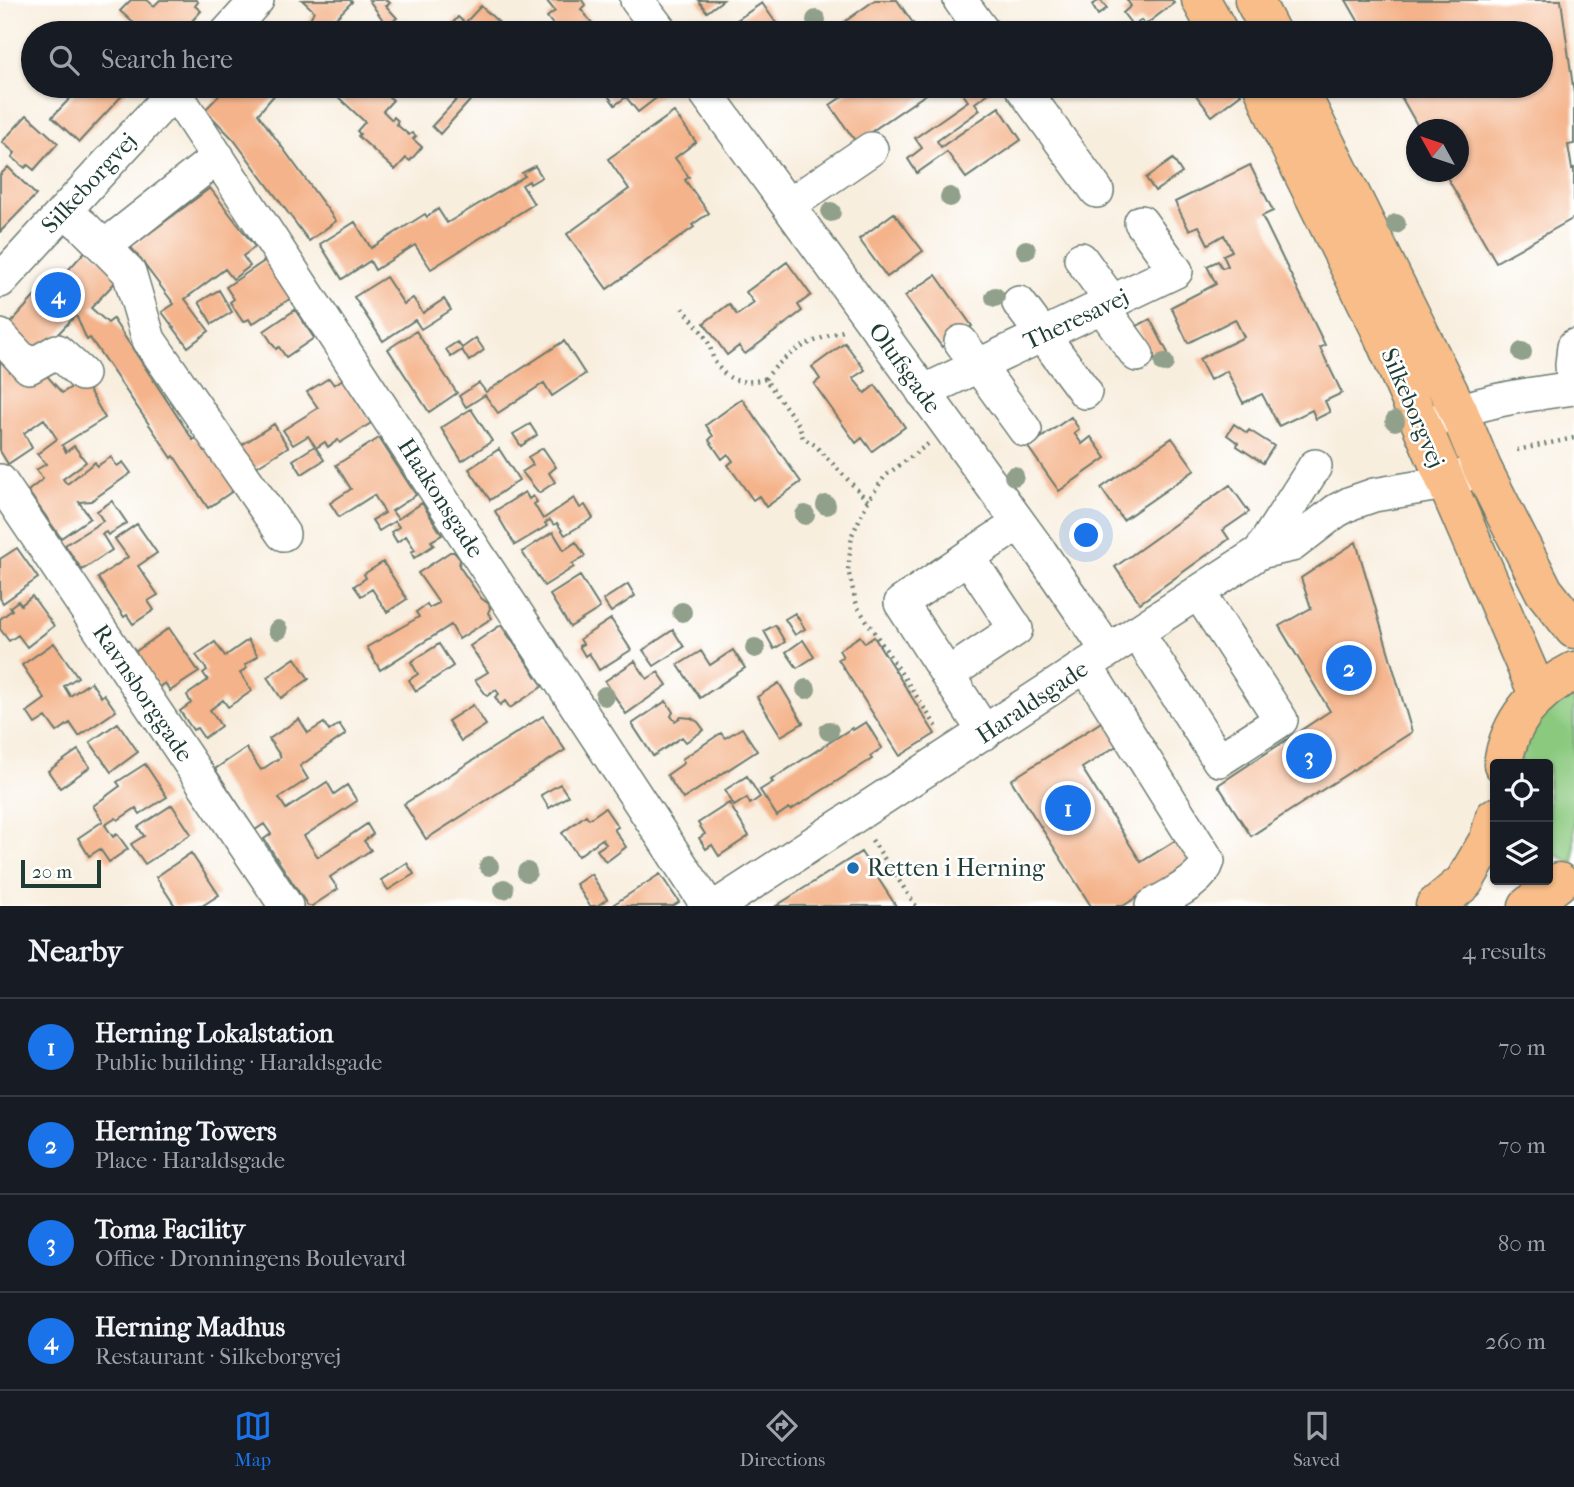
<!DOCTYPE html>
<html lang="en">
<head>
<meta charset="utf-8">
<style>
	:root { --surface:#171b24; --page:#20242c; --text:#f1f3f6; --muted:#9ea1a6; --line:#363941; --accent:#1a73e8 }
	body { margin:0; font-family:"IM FELL French Canon",serif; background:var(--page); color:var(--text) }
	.controls { position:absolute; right:21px; bottom:21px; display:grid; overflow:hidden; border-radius:7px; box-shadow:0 2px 5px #0004 }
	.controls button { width:63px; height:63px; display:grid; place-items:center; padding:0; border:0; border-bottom:2px solid var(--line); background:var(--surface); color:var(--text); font:35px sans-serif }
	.compass { position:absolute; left:1406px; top:119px; width:63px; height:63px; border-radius:50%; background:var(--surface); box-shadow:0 2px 5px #0004; rotate:310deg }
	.scale { position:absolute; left:21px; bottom:18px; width:80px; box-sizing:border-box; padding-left:7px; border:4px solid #1f3d34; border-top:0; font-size:19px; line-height:24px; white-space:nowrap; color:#1f3d34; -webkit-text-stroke:5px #fff; paint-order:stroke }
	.you { position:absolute; left:1087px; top:536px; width:24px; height:24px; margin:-18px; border:5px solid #fff; border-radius:50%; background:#1a73e8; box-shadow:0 0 0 10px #1a73e833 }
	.badge { display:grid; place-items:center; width:46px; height:46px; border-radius:50%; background:var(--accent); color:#fff; font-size:23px; font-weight:700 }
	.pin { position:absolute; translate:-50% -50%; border:4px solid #fff; box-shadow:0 2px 7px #0006 }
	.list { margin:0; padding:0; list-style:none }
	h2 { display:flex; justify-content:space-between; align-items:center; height:91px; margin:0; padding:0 28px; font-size:30px }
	h2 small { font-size:23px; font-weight:400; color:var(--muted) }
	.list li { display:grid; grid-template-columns:46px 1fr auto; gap:21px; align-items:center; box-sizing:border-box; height:98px; padding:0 28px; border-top:2px solid var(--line) }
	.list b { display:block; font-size:26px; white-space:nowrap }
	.list p { margin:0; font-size:23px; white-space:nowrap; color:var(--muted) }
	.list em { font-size:23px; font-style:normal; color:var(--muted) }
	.icon { flex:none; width:38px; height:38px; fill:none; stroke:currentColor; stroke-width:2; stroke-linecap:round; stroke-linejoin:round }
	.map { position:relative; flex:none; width:1574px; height:906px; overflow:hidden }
	.search { position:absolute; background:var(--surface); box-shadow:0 2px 5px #0004; left:21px; right:21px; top:21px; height:77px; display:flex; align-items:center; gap:18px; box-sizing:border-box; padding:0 24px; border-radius:38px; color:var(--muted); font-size:26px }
	.sheet { height:483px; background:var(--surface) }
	nav { display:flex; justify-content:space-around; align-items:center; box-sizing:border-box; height:98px; border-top:2px solid var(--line); background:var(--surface); font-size:19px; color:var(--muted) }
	nav a { display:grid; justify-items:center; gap:4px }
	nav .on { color:var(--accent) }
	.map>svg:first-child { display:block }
	.green { fill:#8bc97f; stroke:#55835a; stroke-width:2 }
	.building { fill:#f4b38a }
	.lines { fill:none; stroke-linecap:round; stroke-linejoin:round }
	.minor-casing { stroke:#6b7b70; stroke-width:36 }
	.major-casing { stroke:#6b7b70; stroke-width:41 }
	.path { stroke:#6b7b70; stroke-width:4.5; stroke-dasharray:2 5; stroke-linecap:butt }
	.minor { stroke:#fff; stroke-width:33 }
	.major { stroke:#f8bd88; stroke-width:38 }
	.tree { fill:#90a08b }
	.poi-dot { fill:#1f6fb2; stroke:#fff; stroke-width:2.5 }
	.labels { text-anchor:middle; stroke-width:5; stroke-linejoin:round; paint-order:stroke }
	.street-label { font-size:24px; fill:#1f3d34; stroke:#fff }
	.poi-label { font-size:24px; fill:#1f3d34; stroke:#fff; text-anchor:start }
</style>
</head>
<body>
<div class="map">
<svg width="1574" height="906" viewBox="0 0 1574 906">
	<rect width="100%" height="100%" fill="#fff"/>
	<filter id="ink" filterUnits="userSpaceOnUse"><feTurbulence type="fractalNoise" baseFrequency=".0143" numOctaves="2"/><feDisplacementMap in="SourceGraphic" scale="14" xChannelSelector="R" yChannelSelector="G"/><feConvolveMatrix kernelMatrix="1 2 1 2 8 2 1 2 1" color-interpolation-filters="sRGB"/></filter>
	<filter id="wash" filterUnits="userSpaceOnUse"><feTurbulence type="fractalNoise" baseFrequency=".00686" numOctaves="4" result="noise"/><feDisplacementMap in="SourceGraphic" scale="28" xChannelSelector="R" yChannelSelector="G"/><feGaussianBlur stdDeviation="1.57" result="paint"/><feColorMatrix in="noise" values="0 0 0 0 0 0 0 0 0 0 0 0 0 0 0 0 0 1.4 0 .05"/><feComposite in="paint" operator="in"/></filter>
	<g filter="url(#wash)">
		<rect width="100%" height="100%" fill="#f8eede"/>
		<path class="green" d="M1574,685V864L1553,853L1548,847V764H1519L1539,712Z"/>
		<g id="blocks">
			<path class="building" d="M131,0H147L154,6L160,0H196L198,2L195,6L201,11L181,33H177L171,28L167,33H145L120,11Z
				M302,0H350L352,2L324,30L314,33L306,27L314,11Z
				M369,0H387L390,3L386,6L397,18L387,26Z
				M546,0H582L585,5L581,9L600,33H544L554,26L547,17L555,11Z
				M698,0H723L707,12Z
				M875,0H897L915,26L905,33H829Z
				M1100,0L1107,8L1098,15L1092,5Z
				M1127,0H1172L1174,3L1145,25L1141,20L1133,26L1123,13L1131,6Z
				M1346,0H1561L1574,94V144L1568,145L1572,169L1574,168V218L1496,262L1444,172H1458V130H1420L1395,86H1541V33H1365Z
				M762,3L783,33H718Z
				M481,6L508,31L506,33H444L458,17L465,23Z
				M82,86H131L79,142L52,117Z
				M228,86H282L258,114L336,221L309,241L234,140L205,110Z
				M346,86H382L384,88L382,91L393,100L383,111L392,120L394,117L398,121L396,124L409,135L412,133L416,136L413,139L422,147L410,161L406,158L395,170L358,136L360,134L357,131L365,122L337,96Z
				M456,86H467L476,94L440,134L432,126L459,97L452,90Z
				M601,86H659L664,92L638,112L626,97L615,105Z
				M858,86H938L856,142L830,105Z
				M957,86H991L993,90L975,103L980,110L937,141L941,147L999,107L1021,140L966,178L947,152L917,173L908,159L922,148L915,138L968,101Z
				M1189,86H1234L1241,94L1212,116Z
				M674,112L696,142L675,158L689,177L685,180L709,213L692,225L694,227L607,289L567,234L629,189L608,159Z
				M27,115L58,143L34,170L28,165L25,168L12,157L15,153L2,142Z
				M1173,159L1182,173L1155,191L1146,178Z
				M1250,165L1273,211L1262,216L1325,345L1320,348L1342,393L1325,401L1330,412L1316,419L1312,410L1279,426L1262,394L1243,403L1227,371L1210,380L1199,359L1244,337L1235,319L1188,343L1171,307L1216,284L1207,266L1218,261L1222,268L1228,266L1223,255L1232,251L1224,235L1208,244L1199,226L1189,230L1175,202Z
				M535,166L542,177L530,184L529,181L522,185L534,204L431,269L415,245L375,270L370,261L342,279L320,244L355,222L371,248L425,214L427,217L438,209L447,223L525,176L522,173Z
				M8,167L36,195L0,232V175Z
				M210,188L255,247L243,256L250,266L233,279L225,269L185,299L209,331L188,347L162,312L174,304L131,247Z
				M894,213L923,251L887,277L859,239Z
				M88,248L122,275L91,308L108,323L113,319L193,440L206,431L243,484L208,508L174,456L172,458L90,338L87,340L76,315L35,358L5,329L46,284L52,288Z
				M266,260L291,298L252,324L249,319L243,322L230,302L234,299L226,287Z
				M787,262L811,295L798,305L802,311L745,354L739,346L727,355L704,323L729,304L737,315L754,303L746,292Z
				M936,275L972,326L942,347L905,296Z
				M386,277L404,304L413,298L423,313L444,299L451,310L421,329L415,320L383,341L354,297Z
				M219,290L232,312L212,324L199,302Z
				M295,310L314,338L286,357L279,347L276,349L264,331Z
				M1150,319L1168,353L1155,360L1137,326Z
				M416,331L457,393L429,412L388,349Z
				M476,338L484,350L469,361L462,350L451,357L446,349L457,342L462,348Z
				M564,341L585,374L552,396L544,383L498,413L485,395L466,407L459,396L479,383L486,392Z
				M845,343L865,370L853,378L865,393L875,385L905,427L872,451L862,438L856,443L814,384L820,379L812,367Z
				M0,344L42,370L62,393L83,380L105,418L62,445L66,452L74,446L86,462L63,479L67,484L95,462L97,466L111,457L117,466L123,462L131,473L91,501L79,502L90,518L61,538L28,491L43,479L36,470L46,464L37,454L57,439L44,419L24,433L32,448L8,464L0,451Z
				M329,378L334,385L343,379L371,423L340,443L338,440L328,447L325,442L316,448L324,460L302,474L293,460L315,446L308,436L293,445L283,430L318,408L307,392Z
				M742,399L801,482L766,507L759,496L753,500L728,465L733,461L728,454L722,459L709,440L713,436L706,425Z
				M471,409L492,441L462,461L441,428Z
				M1071,417L1079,429L1074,433L1082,444L1091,437L1106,458L1059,491L1028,447Z
				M274,424L288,447L248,472L234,450Z
				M530,424L537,435L521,446L513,434Z
				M1234,424L1247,433L1249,430L1274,446L1263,463L1237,446L1238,443L1227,435Z
				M379,438L416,495L392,511L398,519L422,503L442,535L431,541L434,545L414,558L411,552L415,550L406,536L397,542L391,532L399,527L395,521L379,531L372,520L385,513L374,495L339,517L330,503L351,489L336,465Z
				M1172,438L1195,470L1123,520L1101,488Z
				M543,448L556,467L549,473L555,482L539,493L522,472L533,465L528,457Z
				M499,449L519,480L490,500L469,469Z
				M1230,485L1249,512L1223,530L1229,539L1140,603L1115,567Z
				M525,492L529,499L533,496L537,502L534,504L543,519L574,498L580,508L585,505L593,518L565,535L557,523L554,525L550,520L545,523L547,526L515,545L495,511Z
				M112,501L127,523L108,535L106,532L102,534L112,550L82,570L65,545L103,521L97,511Z
				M137,524L157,553L138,566L158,595L148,601L154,610L133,624L127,615L124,617L98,578L128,557L115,539Z
				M553,532L564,550L576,542L585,556L572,564L574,567L544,586L522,552Z
				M1356,542L1412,732L1251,836L1218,785L1330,711L1279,626L1311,608L1301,578Z
				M17,548L38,578L3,603L0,598V559Z
				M450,552H454L460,559L459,566L481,598L489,604L490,608L488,613L492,618L459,639L451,625L380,670L367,647L419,617L416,612L427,604L429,608L439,603L418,573Z
				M383,562L407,599L387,612L372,589L361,596L354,586L366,578L364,574Z
				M580,576L600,608L570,627L550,595Z
				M628,584L635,596L611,612L603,600Z
				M32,596L54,626L27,647L18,635L9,641L0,629V619L12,610L10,607L18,601L21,605Z
				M795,613L805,629L795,635L785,619Z
				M611,619L631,650L599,670L589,653L585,656L579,646L583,644L580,639Z
				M501,625L543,686L510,708L505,701L500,705L495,697L499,694L496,690L487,696L475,680L488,672L470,646Z
				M775,625L785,642L774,649L764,631Z
				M169,628L199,672L170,691L165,683L159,687L135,652Z
				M673,630L684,647L654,666L643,650Z
				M860,636L865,643L874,637L935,734L900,756L838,659L843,657L839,650Z
				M248,640L258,656L245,665L247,668L240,673L252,691L228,707L223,700L210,710L221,726L204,738L197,728L193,730L180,711L191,703L187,695L208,680L203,673L207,670L196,655L215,642L225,656Z
				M803,640L814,657L797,668L786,652Z
				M54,643L78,677L64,686L70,696L91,682L101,697L104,694L116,711L79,736L70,723L57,732L46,717L35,724L27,712L45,699L22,665Z
				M439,644L453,666L416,691L409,680L418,674L411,662Z
				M733,650L745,668L700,698L678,665L701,651L710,665Z
				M295,658L309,679L281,698L267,677Z
				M635,661L647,679L658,672L667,685L626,714L605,681Z
				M779,683L803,723L781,736L757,697Z
				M666,701L673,712L671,716L675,721L681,717L691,718L698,722L704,730L686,742L682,737L653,756L632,724Z
				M473,705L486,725L461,741L448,721Z
				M543,716L565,750L426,839L404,804Z
				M299,719L308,733L324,723L329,731L339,724L346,734L300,766L308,779L279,798L286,809L327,782L334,794L347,785L357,801L304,836L318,857L367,824L373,834L364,841L371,850L330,877L338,889L312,906H308L264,839L271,834L264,824L255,830L215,769L246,748L261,770L281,757L269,739Z
				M1106,719L1121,743L1082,768L1141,862L1181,837L1195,860L1123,906H1091L1011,780Z
				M866,722L882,748L870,756L872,759L791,810L789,808L777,816L760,790L773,782L771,780L852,728L853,730Z
				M118,723L138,752L111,772L90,742Z
				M742,728L757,751L683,799L667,775L684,763L682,759L721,733L725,738Z
				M78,750L90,767L60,788L48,771Z
				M145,764L167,797L140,814L136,808L118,820L116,818L105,825L113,837L117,834L128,849L109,862L100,849L89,856L78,838L103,821L93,806L120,786L117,782Z
				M747,776L760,797L750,804L747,798L734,806L725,790Z
				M560,784L568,796L549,808L541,795Z
				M729,803L749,836L719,856L712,845L706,849L699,838L705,834L698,823Z
				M172,805L191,834L145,864L131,844L144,836L138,827Z
				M605,808L618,827L614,829L626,847L606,862L597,850L606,844L602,839L578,856L562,833L586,815L589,819Z
				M861,852L896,906H776L809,885Z
				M191,853L219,895L202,906H175L156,877Z
				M407,863L414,874L388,890L381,880Z
				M591,874L607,899L597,906H590L576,884Z
				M660,874L679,902L673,906H615L614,904Z"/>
		</g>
	</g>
	<g filter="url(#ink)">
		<use href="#blocks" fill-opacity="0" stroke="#6b7b70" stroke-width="2"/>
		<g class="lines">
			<defs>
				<path id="minor" d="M637,0L662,33
					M960,0L984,33
					M227,33L257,0
					M701,86L1041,553L1108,651
					M1021,86L1097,191
					M174,91L708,906
					M789,205L871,149
					M64,211L83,226L129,272L149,340L283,534
					M104,247L218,157
					M1081,259L1112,302
					M0,281L179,86
					M1019,303L1085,392
					M1102,307L1137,355
					M0,336L29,367L57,351L82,374
					M961,342L1025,430
					M1574,388L1572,365L1574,346
					M923,392L1176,271L1141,222
					M1434,422C1479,400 1525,395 1574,388
					M0,481L286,906
					M1260,552L1292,545L1336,511L1351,503L1374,495L1445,483L1470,473
					M968,557L901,603L985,733
					M1137,632L1219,760L1281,720L1198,592
					M1086,666L1208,861C1202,882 1170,895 1152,906
					M947,675L1016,629L968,557L1018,524
					M717,906L1260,552L1315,466"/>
				<path id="major" d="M1201,0L1219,33
					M1254,0L1271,33
					M1263,86L1279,125L1379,327L1538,694
					M1297,86L1458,410L1482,468L1544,591L1574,629
					M1503,764C1509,721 1536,690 1574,671
					M1435,906L1464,882L1489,839L1495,817
					M1528,906L1559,882"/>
			</defs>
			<use href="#minor" class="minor-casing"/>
			<use href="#major" class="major-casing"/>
			<path class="path" d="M683,308C692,320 703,332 709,344C711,349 712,355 714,360C727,383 743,384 765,379L799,425L803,438L815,445L868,501
				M765,379C788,350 808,342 843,331
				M928,444L885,476L868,501L852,535L848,570L857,606L938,729
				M1517,450L1574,438
				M872,840L916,906"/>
			<use href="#minor" class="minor"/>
			<use href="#major" class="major"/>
		</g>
		<g class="tree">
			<circle cx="816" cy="20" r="10"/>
			<circle cx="950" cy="197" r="10"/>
			<circle cx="831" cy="212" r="10"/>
			<circle cx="1396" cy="224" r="10"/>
			<circle cx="1026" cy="250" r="10"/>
			<circle cx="995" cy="297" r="10"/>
			<circle cx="1522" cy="352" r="10"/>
			<circle cx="1164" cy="363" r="10"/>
			<circle cx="1395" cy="421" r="10"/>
			<circle cx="1014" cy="476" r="10"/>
			<circle cx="826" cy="505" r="10"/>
			<circle cx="805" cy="515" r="10"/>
			<circle cx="682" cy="612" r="10"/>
			<circle cx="278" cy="630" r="10"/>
			<circle cx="755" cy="648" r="10"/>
			<circle cx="806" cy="689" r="10"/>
			<circle cx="605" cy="696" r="10"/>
			<circle cx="829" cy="731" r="10"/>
			<circle cx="489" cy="866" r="10"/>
			<circle cx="527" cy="872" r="10"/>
			<circle cx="504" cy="889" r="10"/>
		</g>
	</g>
	<circle class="poi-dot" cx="853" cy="868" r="7"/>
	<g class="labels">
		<g class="street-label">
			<text transform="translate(89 183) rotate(-47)" y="8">Silkeborgvej</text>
			<text transform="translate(1076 319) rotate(-25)" y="8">Theresavej</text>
			<text transform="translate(905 368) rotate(54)" y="8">Olufsgade</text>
			<text transform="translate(1413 408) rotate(67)" y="8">Silkeborgvej</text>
			<text transform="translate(441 498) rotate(57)" y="8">Haakonsgade</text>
			<text transform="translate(143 693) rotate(56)" y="8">Ravnsborggade</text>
			<text transform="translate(1032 702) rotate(-34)" y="8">Haraldsgade</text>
		</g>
		<g class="poi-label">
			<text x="867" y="876">Retten i Herning</text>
		</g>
	</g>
</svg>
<div class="controls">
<button><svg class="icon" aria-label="locate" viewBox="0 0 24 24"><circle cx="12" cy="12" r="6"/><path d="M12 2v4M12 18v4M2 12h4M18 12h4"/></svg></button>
<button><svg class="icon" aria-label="layers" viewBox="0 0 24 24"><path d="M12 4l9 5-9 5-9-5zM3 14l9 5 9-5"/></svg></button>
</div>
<svg class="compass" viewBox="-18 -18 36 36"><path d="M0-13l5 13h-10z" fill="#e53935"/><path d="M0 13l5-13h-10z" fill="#9ea1a6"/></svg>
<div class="scale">20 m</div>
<div class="you"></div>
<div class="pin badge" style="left:1068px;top:808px">1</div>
<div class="pin badge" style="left:1349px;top:668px">2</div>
<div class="pin badge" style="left:1309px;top:756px">3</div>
<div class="pin badge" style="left:58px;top:295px">4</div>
<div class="search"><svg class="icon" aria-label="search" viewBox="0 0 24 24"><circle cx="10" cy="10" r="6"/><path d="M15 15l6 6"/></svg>Search here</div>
</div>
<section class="sheet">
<h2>Nearby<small>4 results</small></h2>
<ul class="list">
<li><span class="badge">1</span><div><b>Herning Lokalstation</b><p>Public building · Haraldsgade</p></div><em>70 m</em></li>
<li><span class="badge">2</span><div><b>Herning Towers</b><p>Place · Haraldsgade</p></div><em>70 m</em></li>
<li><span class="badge">3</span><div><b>Toma Facility</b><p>Office · Dronningens Boulevard</p></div><em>80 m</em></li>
<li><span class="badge">4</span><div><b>Herning Madhus</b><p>Restaurant · Silkeborgvej</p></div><em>260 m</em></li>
</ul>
</section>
<nav>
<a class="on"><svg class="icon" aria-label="map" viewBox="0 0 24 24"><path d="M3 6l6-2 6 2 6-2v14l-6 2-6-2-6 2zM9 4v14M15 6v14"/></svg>Map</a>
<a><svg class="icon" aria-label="directions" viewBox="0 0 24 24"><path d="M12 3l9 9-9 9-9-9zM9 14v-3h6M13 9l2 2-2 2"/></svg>Directions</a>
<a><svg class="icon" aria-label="saved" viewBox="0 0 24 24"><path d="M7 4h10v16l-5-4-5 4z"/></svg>Saved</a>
</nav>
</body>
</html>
